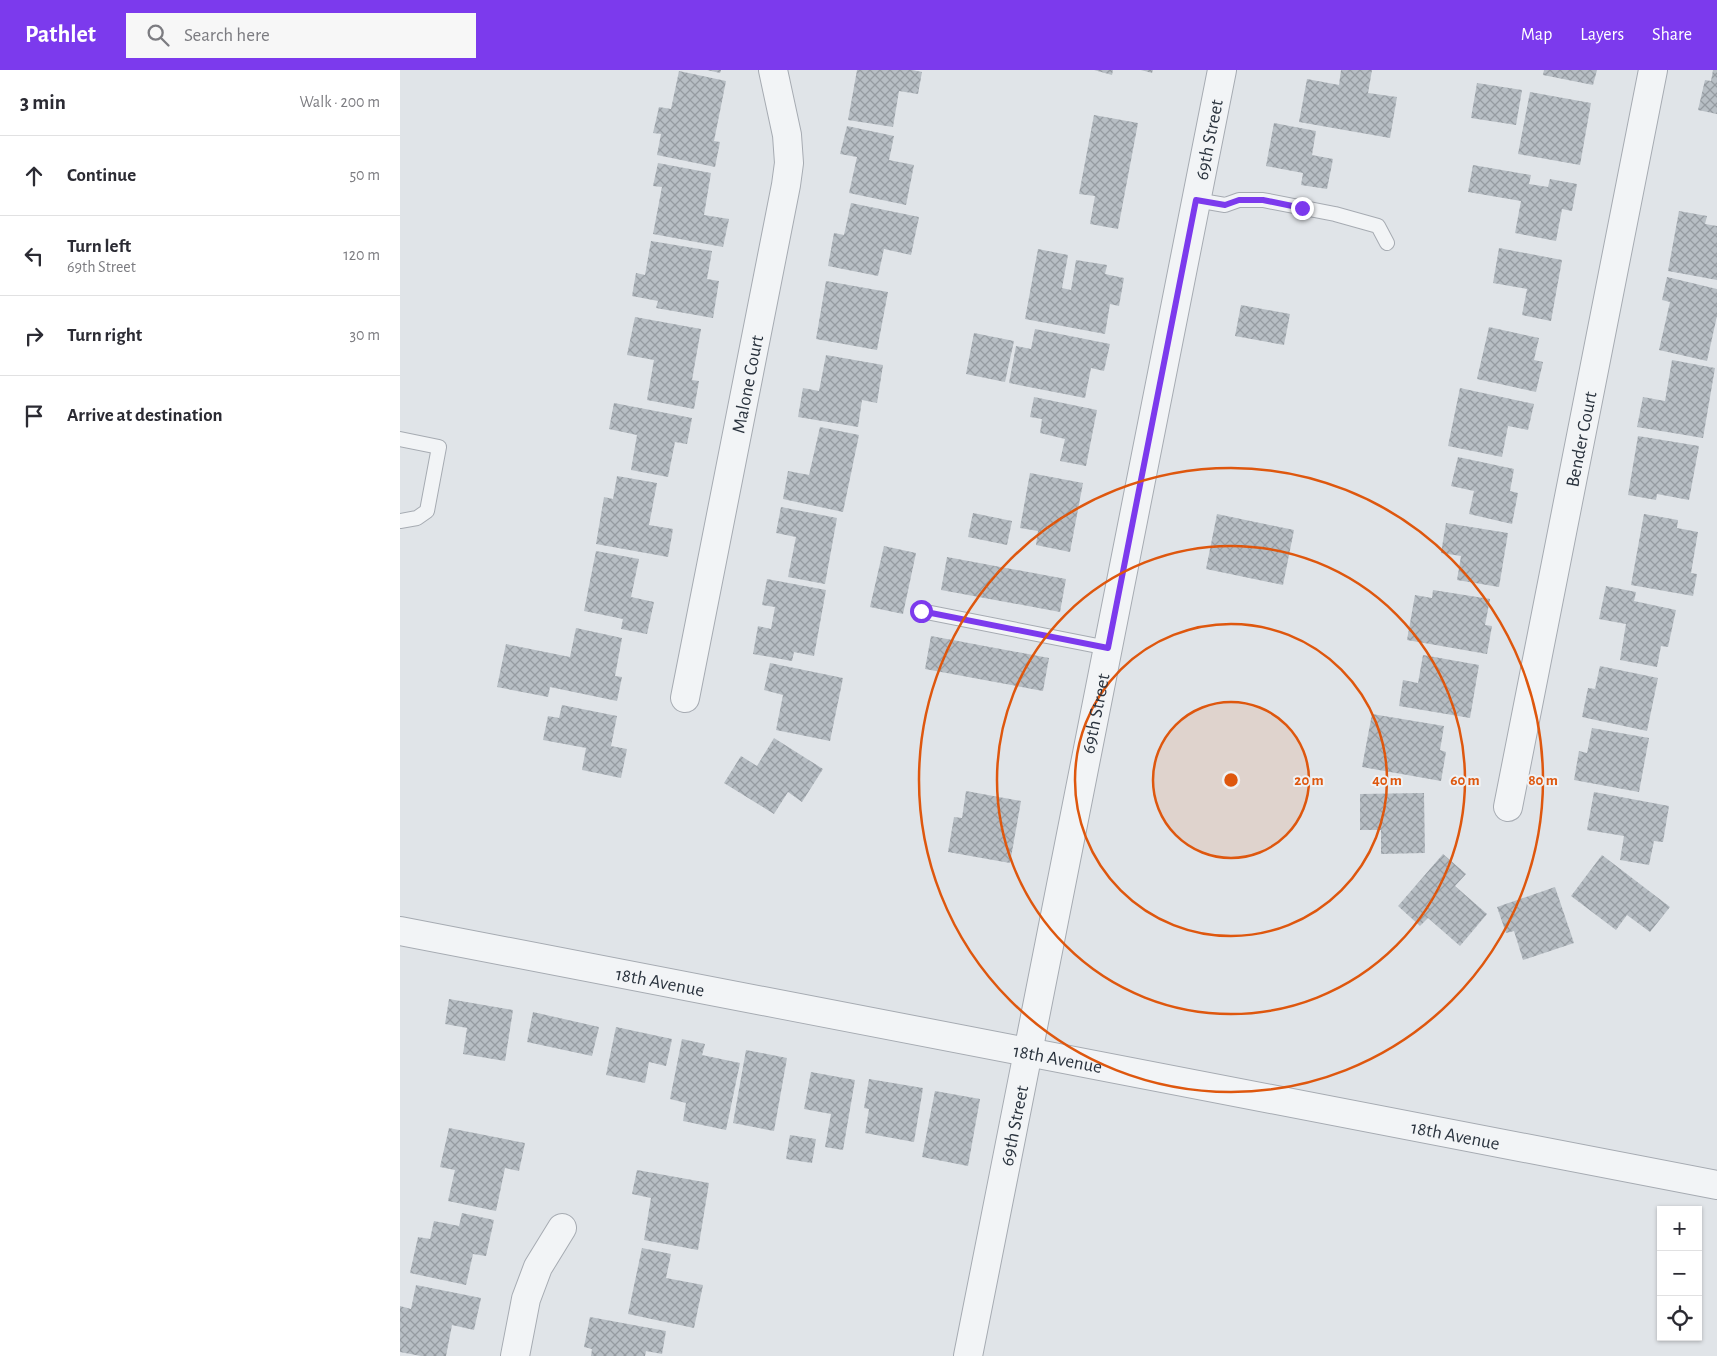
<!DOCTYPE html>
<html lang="en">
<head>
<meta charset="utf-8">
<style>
	:root { --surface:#fff; --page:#f7f7f7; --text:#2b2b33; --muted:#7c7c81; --line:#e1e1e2; --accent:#7c3aed }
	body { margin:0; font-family:"Alegreya Sans",sans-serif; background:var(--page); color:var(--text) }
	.controls { position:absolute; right:15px; bottom:15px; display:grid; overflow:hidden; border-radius:0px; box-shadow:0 1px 4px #0004 }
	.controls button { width:45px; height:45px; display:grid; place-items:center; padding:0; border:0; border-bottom:1px solid var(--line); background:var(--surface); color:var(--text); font:25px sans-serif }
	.stop { position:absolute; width:15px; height:15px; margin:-11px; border:4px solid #7c3aed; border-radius:50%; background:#fff }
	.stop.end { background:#7c3aed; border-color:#fff; box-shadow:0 1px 5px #0008 }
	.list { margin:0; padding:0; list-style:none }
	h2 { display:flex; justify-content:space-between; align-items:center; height:65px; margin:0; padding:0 20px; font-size:21px }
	h2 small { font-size:16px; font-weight:400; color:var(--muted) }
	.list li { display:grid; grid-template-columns:32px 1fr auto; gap:15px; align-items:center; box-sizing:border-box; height:80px; padding:0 20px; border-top:1px solid var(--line) }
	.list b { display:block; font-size:19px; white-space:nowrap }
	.list p { margin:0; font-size:16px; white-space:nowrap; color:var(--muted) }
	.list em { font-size:16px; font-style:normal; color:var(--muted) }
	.icon { flex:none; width:28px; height:28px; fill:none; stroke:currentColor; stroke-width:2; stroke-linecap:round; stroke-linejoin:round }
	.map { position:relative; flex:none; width:1317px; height:1286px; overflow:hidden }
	header { display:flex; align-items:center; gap:30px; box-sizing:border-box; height:70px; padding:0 25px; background:var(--accent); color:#fff }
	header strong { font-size:24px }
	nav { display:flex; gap:28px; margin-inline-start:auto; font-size:18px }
	.search { width:350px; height:45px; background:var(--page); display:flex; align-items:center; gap:12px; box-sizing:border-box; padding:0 18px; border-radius:0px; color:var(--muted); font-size:19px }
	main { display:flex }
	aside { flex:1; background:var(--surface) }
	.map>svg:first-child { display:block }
	.building { fill:url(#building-cross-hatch) }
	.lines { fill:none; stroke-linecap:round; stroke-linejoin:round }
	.service-casing { stroke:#a6abb2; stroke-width:16 }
	.minor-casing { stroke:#a6abb2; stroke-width:30 }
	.service { stroke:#f2f4f6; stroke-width:14 }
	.minor { stroke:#f2f4f6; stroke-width:28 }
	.route { stroke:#7c3aed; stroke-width:6 }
	.ring { fill:none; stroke:#de570e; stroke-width:2.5 }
	.labels { text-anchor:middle; stroke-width:4; stroke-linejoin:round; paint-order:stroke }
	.street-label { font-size:19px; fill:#2a333e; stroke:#eff2f5 }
	.centre { fill:#de570e; stroke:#eff2f5; stroke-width:2.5 }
	.ring-label { font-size:15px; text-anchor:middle; font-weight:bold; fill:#de570e; stroke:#eff2f5; stroke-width:4; stroke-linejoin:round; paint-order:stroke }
</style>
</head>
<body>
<header>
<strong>Pathlet</strong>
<div class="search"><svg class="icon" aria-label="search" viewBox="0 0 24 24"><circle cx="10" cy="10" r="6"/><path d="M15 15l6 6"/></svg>Search here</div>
<nav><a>Map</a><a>Layers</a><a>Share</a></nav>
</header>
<main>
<aside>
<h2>3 min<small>Walk · 200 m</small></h2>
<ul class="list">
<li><svg class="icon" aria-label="ahead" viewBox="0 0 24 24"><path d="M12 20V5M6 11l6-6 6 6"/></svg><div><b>Continue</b></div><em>50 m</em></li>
<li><svg class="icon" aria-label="left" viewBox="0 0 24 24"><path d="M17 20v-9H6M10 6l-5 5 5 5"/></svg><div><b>Turn left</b><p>69th Street</p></div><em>120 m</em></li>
<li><svg class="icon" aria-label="right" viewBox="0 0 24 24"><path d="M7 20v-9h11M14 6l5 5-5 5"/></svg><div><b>Turn right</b></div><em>30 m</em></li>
<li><svg class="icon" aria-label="arrive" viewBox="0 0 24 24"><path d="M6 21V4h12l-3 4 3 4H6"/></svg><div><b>Arrive at destination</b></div></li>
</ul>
</aside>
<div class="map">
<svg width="1317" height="1286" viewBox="0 0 1317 1286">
	<defs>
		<pattern id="building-cross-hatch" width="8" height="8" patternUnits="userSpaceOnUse" patternTransform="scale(1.25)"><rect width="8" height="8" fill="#b7bec4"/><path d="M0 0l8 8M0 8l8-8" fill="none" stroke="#959ba1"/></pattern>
	</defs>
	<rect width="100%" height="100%" fill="#e0e4e8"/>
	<path class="building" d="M307,0H321L320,3Z
		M457,0H512L522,2L518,24L499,21L493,57L448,50Z
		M694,0H713L712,5Z
		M741,0H753L752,3Z
		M941,0H972L968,23L997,27L990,68L899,52L907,9L939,15Z
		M1144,0H1197L1193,15L1143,5Z
		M1313,0H1317V44L1298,40L1305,10L1311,11Z
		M279,1L326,11L314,71L320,72L315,97L257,85L261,64L253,63L259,37L271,39Z
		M1077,13L1122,20L1116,55L1071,48Z
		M1130,22L1191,33L1180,95L1118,84Z
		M694,45L738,53L718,159L690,154L695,126L679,124Z
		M874,53L916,61L912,85L933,89L927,119L901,115L903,103L866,96Z
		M447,56L494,66L489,90L514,95L506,135L449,123L457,87L440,84Z
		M258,93L311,103L304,145L329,149L323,177L253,164L262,117L253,116Z
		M1073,95L1131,105L1129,114L1148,117L1150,109L1177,114L1172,141L1162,139L1156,171L1115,163L1121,131L1068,122Z
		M451,133L519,147L511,185L484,179L478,206L428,196L434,163L444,165Z
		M1279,141L1307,146L1305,154L1317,156V210L1268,201Z
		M251,171L312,181L307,209L319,211L313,248L256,238L258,231L232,226L236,203L245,205Z
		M1099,178L1162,190L1151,251L1122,245L1127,219L1093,213Z
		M638,179L668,185L662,218L671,220L676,190L707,195L705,204L724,208L719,236L710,234L705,264L625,249Z
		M1267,207L1317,219V246L1307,291L1259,280L1270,232L1262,230Z
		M426,211L488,222L477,280L416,269Z
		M841,235L890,244L884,275L835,266Z
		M235,247L301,259L292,310L299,311L294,339L247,330L254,290L227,285Z
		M1089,257L1139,268L1134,290L1143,292L1136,322L1077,309Z
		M635,259L710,274L704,301L691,298L685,328L609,313L616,276L631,279Z
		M574,263L614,271L605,312L566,304Z
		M426,285L483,295L477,333L462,330L458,357L398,347L403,318L419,321Z
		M1272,290L1315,298L1303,368L1237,357L1243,327L1265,331Z
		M1060,318L1134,334L1128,360L1108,356L1102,387L1048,376Z
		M634,327L697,340L686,396L660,391L665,369L640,363L642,349L630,347Z
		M214,333L292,348L287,374L275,372L268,407L231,400L237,365L209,359Z
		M420,357L459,365L443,442L383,429L388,401L409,405Z
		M1238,366L1299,376L1289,430L1257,424L1256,430L1228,425Z
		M1058,387L1114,399L1110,421L1118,423L1112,454L1069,444L1074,421L1051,416Z
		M630,403L683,413L670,482L636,475L638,461L620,458Z
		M217,406L257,413L249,455L273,459L268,487L196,474L204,427L213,429Z
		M381,437L437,448L425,514L388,507L396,467L376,463Z
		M573,443L612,451L607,475L568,467Z
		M817,444L894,460L883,515L806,499Z
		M1244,444L1278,450L1277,458L1298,462L1291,503L1297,504L1293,526L1231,515Z
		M1046,453L1108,463L1099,517L1057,510L1061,486L1041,483Z
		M484,476L516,483L503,544L470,537Z
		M196,481L239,489L231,527L254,532L247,564L221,559L223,549L184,541Z
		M547,487L666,509L660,542L541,520Z
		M367,509L426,520L414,586L394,582L392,591L353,584L358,556L371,559L375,537L362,535Z
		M1206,516L1236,522L1234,531L1276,540L1268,577L1261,576L1257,597L1220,590L1226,554L1199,549Z
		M1033,520L1090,529L1085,555L1092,556L1087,584L1007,570L1015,525L1032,528Z
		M176,558L222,568L215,606L222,607L217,631L150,617L148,627L97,617L106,574L170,587Z
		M531,566L649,588L643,621L525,599Z
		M1023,585L1079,595L1070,648L999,636L1003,610L1018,613Z
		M370,593L443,608L430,671L376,660L383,625L364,620Z
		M1200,596L1258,608L1247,661L1182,647L1188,618L1195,619Z
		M162,635L217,646L211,676L227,679L221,708L182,700L186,678L143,670L148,646L159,648Z
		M972,644L1044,656L1040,680L1046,682L1041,711L962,697Z
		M1192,658L1249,668L1239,722L1174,710L1179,681L1187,683Z
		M374,668L423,699L402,732L388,722L374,744L324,713L341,686L357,696Z
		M566,721L621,731L610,793L548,782L554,747L562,748Z
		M1194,722L1269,736L1263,772L1254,771L1249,795L1220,790L1224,766L1187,760Z
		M1024,723L1025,783L981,784V760H960V724Z
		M1043,784L1066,804L1055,816L1087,844L1060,876L1028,848L1020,856L998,836Z
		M1202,785L1270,837L1250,862L1227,845L1216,860L1171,826Z
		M1155,817L1174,873L1123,890L1114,861L1106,863L1097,837Z
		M49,929L113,940L105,991L63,984L67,958L45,954Z
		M133,942L199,957L192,986L127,972Z
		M216,957L272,969L266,996L249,992L245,1013L206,1005Z
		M282,969L305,974L302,985L340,993L326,1060L283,1051L286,1033L270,1029Z
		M346,980L387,988L374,1061L333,1053Z
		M411,1002L455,1010L443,1080L425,1077L431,1044L404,1039Z
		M469,1009L523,1018L514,1072L465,1063L469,1039L464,1038Z
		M535,1021L580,1029L568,1096L522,1087Z
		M49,1058L125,1073L119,1101L105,1098L96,1141L48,1131L55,1100L40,1097Z
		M390,1065L416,1069L412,1093L386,1089Z
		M237,1100L309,1113L298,1180L244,1170L251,1128L232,1124Z
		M62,1143L94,1150L86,1186L73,1184L66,1215L10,1203L18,1167L30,1169L34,1151L59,1156Z
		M242,1178L271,1184L266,1208L303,1215L294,1258L228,1244Z
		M16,1215L81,1228L74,1260L52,1255L46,1286H21L0,1282V1236L11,1239Z
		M190,1247L266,1261L262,1284L246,1281L245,1286H191L192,1279L184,1277Z"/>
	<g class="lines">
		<defs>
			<path id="service" d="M796,130L825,135L839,130H863L935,144L978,156L987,173
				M0,369L39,377L27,441L17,448L0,451
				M521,541L708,578"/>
			<g id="minor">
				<path id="s1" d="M285,628L386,115L389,93L387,65L373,0"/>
				<path id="s2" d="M1108,737L1253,0"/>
				<path id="s3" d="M0,861L1317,1115"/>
				<path d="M115,1286L126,1229L138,1197L162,1158"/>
				<path id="s4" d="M568,1286L822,0"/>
			</g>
		</defs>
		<use href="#service" class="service-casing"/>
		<use href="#minor" class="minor-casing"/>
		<use href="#service" class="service"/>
		<use href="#minor" class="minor"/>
	</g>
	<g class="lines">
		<path class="route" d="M521,541L708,578L796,130L825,135L839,130H863L902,138"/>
	</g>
	<circle cx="831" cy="710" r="78" fill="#de570e" fill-opacity=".12"/>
	<g class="ring">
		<circle cx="831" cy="710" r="78"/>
		<circle cx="831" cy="710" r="156"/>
		<circle cx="831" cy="710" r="234"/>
		<circle cx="831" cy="710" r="312"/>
	</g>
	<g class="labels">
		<g class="street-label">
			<text dy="7" stroke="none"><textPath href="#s4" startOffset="1240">69th Street</textPath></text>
			<text dy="7" stroke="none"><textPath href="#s1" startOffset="320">Malone Court</textPath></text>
			<text dy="7" stroke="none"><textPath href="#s2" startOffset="375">Bender Court</textPath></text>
			<text dy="7" stroke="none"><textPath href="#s4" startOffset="655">69th Street</textPath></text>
			<text dy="7" stroke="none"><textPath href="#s3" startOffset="265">18th Avenue</textPath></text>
			<text dy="7" stroke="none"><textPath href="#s3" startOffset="670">18th Avenue</textPath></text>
			<text dy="7" stroke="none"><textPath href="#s4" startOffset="235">69th Street</textPath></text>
			<text dy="7" stroke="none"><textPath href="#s3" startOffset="1075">18th Avenue</textPath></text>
		</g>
	</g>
	<circle cx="831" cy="710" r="8" class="centre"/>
	<g class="ring-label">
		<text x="909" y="715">20 m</text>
		<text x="987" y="715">40 m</text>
		<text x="1065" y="715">60 m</text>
		<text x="1143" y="715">80 m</text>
	</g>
</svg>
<div class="controls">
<button>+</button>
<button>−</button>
<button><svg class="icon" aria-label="locate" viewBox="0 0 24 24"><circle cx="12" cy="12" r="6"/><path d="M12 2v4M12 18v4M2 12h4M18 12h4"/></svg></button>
</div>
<div class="stop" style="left:521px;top:541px"></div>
<div class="stop end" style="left:902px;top:138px"></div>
</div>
</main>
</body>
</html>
